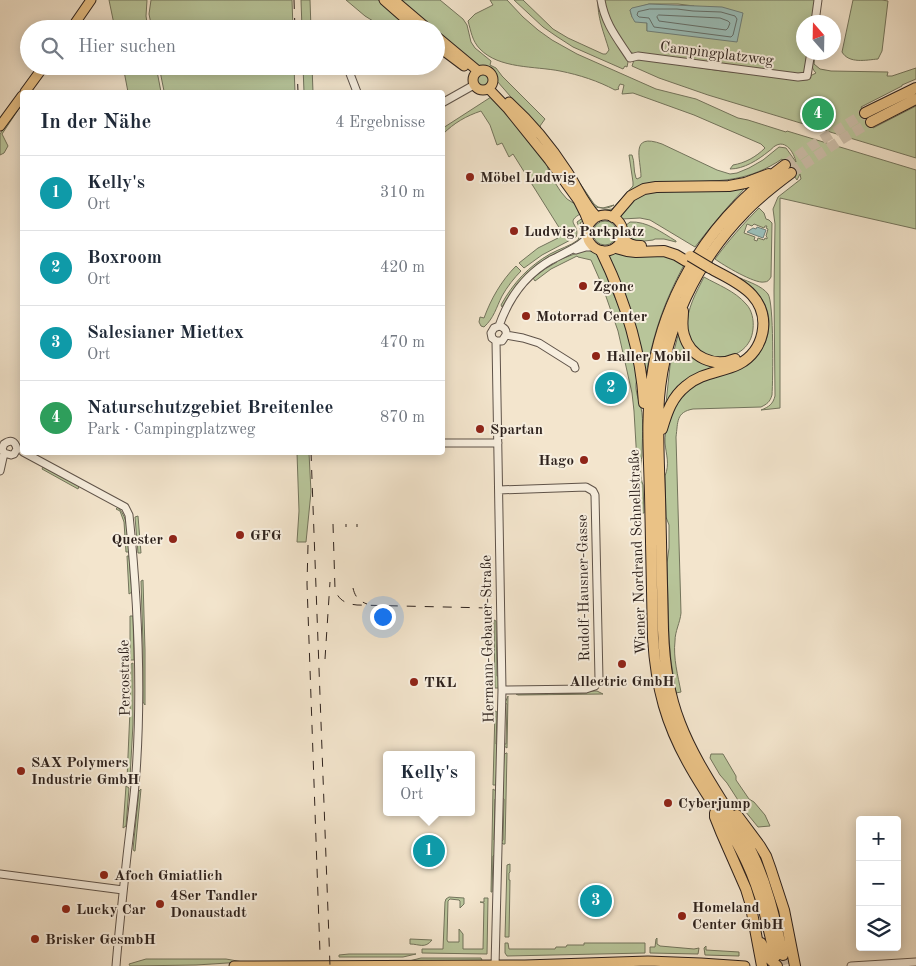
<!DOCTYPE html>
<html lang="de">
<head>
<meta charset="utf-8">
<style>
	:root { --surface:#fff; --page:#f2f2f3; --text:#1f2937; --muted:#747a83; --line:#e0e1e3; --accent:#8f2418 }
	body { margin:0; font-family:"Old Standard TT",serif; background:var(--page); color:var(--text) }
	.controls { position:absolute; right:15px; bottom:15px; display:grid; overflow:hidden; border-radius:5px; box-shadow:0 2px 12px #0003 }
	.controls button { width:45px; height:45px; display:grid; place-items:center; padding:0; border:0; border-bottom:1px solid var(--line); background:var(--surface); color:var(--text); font:25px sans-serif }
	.compass { position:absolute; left:796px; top:15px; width:45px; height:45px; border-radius:50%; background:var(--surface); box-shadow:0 2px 12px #0003; rotate:340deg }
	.you { position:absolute; left:382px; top:616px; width:18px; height:18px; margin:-12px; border:4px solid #fff; border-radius:50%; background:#1a73e8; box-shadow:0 0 0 8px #1a73e833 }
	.badge { display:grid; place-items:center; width:32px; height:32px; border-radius:50%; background:var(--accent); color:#fff; font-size:16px; font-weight:700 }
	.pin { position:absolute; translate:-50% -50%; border:2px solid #fff; box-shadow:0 1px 5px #0006 }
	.popup { position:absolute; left:383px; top:751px; width:92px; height:65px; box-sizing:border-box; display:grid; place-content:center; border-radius:5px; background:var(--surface); filter:drop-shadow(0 1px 4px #0005); font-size:16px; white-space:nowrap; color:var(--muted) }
	.popup b { font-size:19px; color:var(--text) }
	.popup::after { content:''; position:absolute; left:50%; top:100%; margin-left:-10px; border:10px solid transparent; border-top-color:var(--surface) }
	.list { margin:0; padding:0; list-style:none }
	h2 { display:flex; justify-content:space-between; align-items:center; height:65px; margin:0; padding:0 20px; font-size:21px }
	h2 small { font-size:16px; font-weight:400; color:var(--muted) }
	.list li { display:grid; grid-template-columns:32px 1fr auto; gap:15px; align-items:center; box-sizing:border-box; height:75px; padding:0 20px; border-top:1px solid var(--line) }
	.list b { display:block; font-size:19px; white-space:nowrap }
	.list p { margin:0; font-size:16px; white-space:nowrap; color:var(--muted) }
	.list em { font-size:16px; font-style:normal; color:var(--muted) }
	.icon { flex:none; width:28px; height:28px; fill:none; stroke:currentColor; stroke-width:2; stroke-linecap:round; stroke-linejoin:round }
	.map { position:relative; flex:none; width:916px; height:966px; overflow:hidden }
	.search { position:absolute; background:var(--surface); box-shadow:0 2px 12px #0003; left:20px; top:20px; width:425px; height:55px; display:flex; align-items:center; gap:12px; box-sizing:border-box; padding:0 18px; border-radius:28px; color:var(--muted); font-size:19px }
	.panel { position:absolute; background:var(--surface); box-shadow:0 2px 12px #0003; left:20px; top:90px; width:425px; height:365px; border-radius:5px }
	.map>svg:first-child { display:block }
	.green { fill:#b8c59a; stroke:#73745c; fill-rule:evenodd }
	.water { fill:#9bbfba; stroke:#6f807b }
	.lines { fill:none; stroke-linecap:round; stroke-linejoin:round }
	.shore { stroke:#64706c; stroke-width:1 }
	.highway-tunnel { stroke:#ccbeaa; stroke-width:10; stroke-dasharray:10 5; stroke-linecap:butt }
	.minor-casing { stroke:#5f5349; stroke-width:9 }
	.major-casing { stroke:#2e221d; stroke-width:11 }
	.highway-casing { stroke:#2e221d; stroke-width:12 }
	.minor { stroke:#f7eede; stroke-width:7 }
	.major { stroke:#eac286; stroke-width:9 }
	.highway { stroke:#eac286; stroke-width:10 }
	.rail { stroke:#2e221d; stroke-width:1; stroke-dasharray:9 9; stroke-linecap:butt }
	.highway-bridge-casing { stroke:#2e221d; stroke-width:12; stroke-linecap:butt }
	.highway-bridge { stroke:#eac286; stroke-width:10 }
	.poi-dot { fill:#8f2418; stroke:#f7eede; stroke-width:2 }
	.labels { text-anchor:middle; stroke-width:4; stroke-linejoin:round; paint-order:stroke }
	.street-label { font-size:15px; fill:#2e221d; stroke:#f7eede }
	.poi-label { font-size:15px; font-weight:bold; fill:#2e221d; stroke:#f7eede; text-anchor:start }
</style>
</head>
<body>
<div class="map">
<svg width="916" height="966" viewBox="0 0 916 966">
	<rect width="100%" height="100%" fill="#f3e5cd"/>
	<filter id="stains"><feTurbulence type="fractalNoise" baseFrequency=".004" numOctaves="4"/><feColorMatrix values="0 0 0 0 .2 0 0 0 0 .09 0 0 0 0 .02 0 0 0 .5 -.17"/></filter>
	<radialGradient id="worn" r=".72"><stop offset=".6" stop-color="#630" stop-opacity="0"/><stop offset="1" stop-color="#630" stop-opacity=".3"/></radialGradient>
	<path class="green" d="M109,0H147L146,16L148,29H115Z
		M151,0H292L293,29H152L149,14Z
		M301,0H310L311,29H302Z
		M346,0H378L413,29H386L365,16Z
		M398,0H440L463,19L467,25L471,42L475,48L491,61L490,65L496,68L502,76L545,119L540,126L543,133L567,164L594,204L598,207L603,208L614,205C603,212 599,205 591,208L537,127L497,81C495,72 490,66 480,67L436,32V29H432Z
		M490,0H507L523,17L538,30L552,40L577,54L656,89L696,99L738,118L748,120L786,132L787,131L916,170V229L780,198V408L761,410C769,407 773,404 775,396L774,291L775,224L773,209L778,197L801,179L800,174L797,180L782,159C749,181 723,181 686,182C678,182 662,181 655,184C637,192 616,218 595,211L612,209L633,186V182L629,155H632C635,162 633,170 636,178L637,179L641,177C641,159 629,132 662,144L717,170L730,174L737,173L749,168L763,160L779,147L786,148L796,162C794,153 786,139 775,146C773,147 771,150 769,151C758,160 744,169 730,169L733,165C745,163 756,157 765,148L761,144L694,115L633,93L622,94L624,85L620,84L618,88L619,89L615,90C598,81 580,75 560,71C535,66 499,69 480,49C472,41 471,31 468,21L475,14L493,5Z
		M514,0H523L553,29L568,38L603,54H606L609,50C604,33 597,17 598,0H599L602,16L606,26L628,58V62L627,67L625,66L623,69L573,47L556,36L543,27Z
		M603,0H816L813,22H804V52L808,53L804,73L796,74L634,54L626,49L609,21ZM649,4H678L694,6L647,31V23L632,17L630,10Z
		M853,0H882L888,1L882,51L878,59C866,60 849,64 842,52Z
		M815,52L814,64L820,69L831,71L888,72L887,76H892L916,68V79L902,85V86L861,107L873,128L916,106V158L708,95L659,78L632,66L634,60L639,59L722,71L784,77L806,78L816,73C810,67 812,61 813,53Z
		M123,66H156L161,92L164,91L159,66H294L295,92H128Z
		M303,66H312L313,92H304Z
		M475 80a8 8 0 1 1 16 0a8 8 0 1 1-16 0Z
		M491,97L533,144L547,165L550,175L561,192L567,199L578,206L582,213C563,223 581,224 576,237L542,255L524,268L519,263L538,248L558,238L556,232L560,229L513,154L509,157L502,143L497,145L490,125L481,111C466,116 454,123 443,134V128Z
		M22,102V104L2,134L8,146L4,153L0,155V134Z
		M743,186L745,188C727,207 711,226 695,247L650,220L640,218L622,219L619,217L631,199L641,192Z
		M759,208L764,213L766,219L769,220L772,223L771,277C769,280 768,282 764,282C755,284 723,265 715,259C729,240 743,224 759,208ZM747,224L752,226L754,224L764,228L765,226H767L766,228L768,229L766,236L767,237V239L765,238L764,240L758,238L757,241L754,240L755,237L744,233Z
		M584,217L583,221L580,223L581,225L585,223C584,227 584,234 581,238C575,248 554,254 544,260C526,272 512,289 502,307L501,305C513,283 529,266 550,254C559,249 570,246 578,240L581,232L577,222Z
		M593 233a12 12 0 1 1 24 0a12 12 0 1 1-24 0Z
		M630,222C647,221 661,232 676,241V242L664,239H655L653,240L636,242L627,238L625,226Z
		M585,250C590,250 596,251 599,255C604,262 606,272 608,280C611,292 618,302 622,313C629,333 633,356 638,377C633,386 638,398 641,408C644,419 642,444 642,456C640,465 640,477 643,485L644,513H640L634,411L632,393L618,331L602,285L591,260L578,257L577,256L551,269L535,281L533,278L545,269L557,262L556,261Z
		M615,253L667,256L684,265C663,304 652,337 645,381L607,255Z
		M516,266L521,271C514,278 507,287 502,296C496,308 494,318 484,327L481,326L479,322L480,317L484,318C491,299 501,281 516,266Z
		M704,277C718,285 735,291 746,304C752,310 754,320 753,329C750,364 698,368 687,334C687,333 687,328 687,327C687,308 696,293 704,277Z
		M740,278C749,282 762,286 768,294C774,302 773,380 772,395C770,402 767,404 761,407L693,409C676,412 678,422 676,437L681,613C680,623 675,631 675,641C673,658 678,676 681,692L676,693L671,661L669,638L667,563L669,548V525L666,517L665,476C670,464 666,454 665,443C664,430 671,410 678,399C680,395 685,392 689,389C703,377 723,371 740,364C745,361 752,359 757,355C766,346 769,334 769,321C768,302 755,288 740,279Z
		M680,328L683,340L721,365L668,403H666L670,366Z
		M297,453H309L311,492L306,542H297L299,511Z
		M43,467L79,486L78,489L42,469Z
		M118,507C129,519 128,536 129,552H126L124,522L120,511L116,509Z
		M138,516L141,553H138L135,517Z
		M127,556H129L132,592L129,594Z
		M143,580L145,650V705L143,702V644L141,581Z
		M130,616H133L134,660H130Z
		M494,620L496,621L497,676H499V688H495Z
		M133,663V724L130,778L129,779H127L130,710L131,664Z
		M588,691H597L603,694L518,695L516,694H548L549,692H552L553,694L587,693Z
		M508,696L507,748L504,746V744H506L507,704L505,703Z
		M495,711L497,712L496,744H498L496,785H493Z
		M506,753H507L505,844H503L501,842L503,840L504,799L502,798L504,755Z
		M711,754H723L736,776V780L749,799L754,802L765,815L770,826L758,827L745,811L727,783L720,775L710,758Z
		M126,786L129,788L126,826L123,828Z
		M141,789L135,851H134L133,849L139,791Z
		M493,789L496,791L497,798L495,799L494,840L496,841L495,855L493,856L492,892H491Z
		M510,864V872L509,873V880H510L509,937H505L507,865Z
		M449,897L464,898V904L460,908V901L459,900L450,899L448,901L447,940L448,942H459V929L463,934V949H483L484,903L480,902H484V898H488L487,954L422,953V949H443L445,902L446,899Z
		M657,938V944L660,946L694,949L699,948L698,954L650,953V947H655L656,939Z
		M410,939L432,940C425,949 419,944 410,944Z
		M505,943H508L509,949H555L556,947H566L567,945H584V943H645V953L507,956L505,953Z
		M706,946V950L739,952V956L705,955L704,948Z
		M349,954H416L403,957H339V955Z
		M421,958H481L483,962H405Z
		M146,959H226L243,962L196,965L130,966L129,964Z"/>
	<path class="water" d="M649,4L722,7L743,13L737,42L647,31V23L635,22L632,17L630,10L632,8Z
		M757,227L766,230L763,238L747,232L753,228L756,229Z"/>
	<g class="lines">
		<path class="shore" d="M650,9H677L693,11L721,12L735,16L737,19L733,35L731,37L654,27L649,18L639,17L637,15L638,12Z
			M659,15L720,18L728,21L730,23L728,28L726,30L659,21L657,17Z"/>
		<path class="highway-tunnel" d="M785,165L810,147L865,113
			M791,173L844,138L871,122
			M783,955L786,966"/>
		<defs>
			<path id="minor" d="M601,0C605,24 617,38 630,58L638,56L798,77L807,76L811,52
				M815,22L818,0
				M347,66L357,92
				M442,103L474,85
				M576,250L586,247H593
				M506,335L523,338L539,343L574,365L575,368
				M496,341H502L506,335C507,330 504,327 499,326
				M442,443H498
				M4,444C11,439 15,441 17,449L14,454L11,455L4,453
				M23,452L125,507L129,515C138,601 142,687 136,773C134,801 130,829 127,856C123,893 119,929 116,966
				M0,471L4,453L2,449L4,444
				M499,490L586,487L593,491L595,495L599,679L595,686L586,689L502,690
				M0,874L123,890
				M495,966L502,690L496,341L492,338L491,333L494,328L499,326C509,297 525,275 551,260C561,255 570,251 579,245L584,241L587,236
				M851,966L916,962"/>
			<path id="major" d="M384,0L417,29
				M394,0L428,29
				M71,29L91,0
				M436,36L478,71
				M436,45L464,66
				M473 80a10 10 0 1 1 20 0a10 10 0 1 1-20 0Z
				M489,89L508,109L549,160L578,200L585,214L589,224
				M25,92L44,66
				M509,102C531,122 551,146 567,171C577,186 584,204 597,217
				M0,126L22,96
				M587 233a18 18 0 1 1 36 0a18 18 0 1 1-36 0Z
				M234,966L525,965L648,961L701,963L745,966"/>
			<path id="highway" d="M865,113L916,88
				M871,122L916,99
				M613,217L631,196L644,189L656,187L729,186L745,183L769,174
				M622,238C628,244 632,246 641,246
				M616,248L627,251L636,252L664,251L676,255L686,261
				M601,251C624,298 641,351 644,403
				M683,311C683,319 681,327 684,335C690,357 714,368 735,359
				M662,429C667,412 672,397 686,386C702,372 721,373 739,364C764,351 772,317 752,295C741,283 724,276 710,268
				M715,813V817L721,832L746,889L750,902L762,966
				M737,815L760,846L766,856L771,870L784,910L795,966
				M761,943L768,957L777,966
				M783,955C775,920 768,886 752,853C730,809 698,770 680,723C668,693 664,662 663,630C662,586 661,541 660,497C659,464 657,431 659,398C665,328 696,262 745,212C759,197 775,185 791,173
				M775,957C768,925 761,893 747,863C732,829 709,800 691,768C666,725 656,687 653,638C652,590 651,542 650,494C649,455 646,416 652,377C661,312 693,250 739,204C753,189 769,177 785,165"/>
		</defs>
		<use href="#minor" class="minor-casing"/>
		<use href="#major" class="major-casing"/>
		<use href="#highway" class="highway-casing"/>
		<use href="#minor" class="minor"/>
		<use href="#major" class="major"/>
		<use href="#highway" class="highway"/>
		<path class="rail" d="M294,0L295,29
			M297,66L298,92
			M311,452L330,966
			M333,524L335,589C338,600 346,604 357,605L489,608
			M346,524V527
			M357,524V527
			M308,545L307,584L320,953
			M353,588C355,597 359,601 367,604
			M325,659L330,582"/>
		<defs>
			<path id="highway-bridge" d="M690,256L710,268"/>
		</defs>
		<use href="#highway-bridge" class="highway-bridge-casing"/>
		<use href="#highway-bridge" class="highway-bridge"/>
	</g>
	<g class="poi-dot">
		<circle cx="470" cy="177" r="5"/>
		<circle cx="514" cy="231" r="5"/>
		<circle cx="583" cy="286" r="5"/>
		<circle cx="526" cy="316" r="5"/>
		<circle cx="596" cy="356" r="5"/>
		<circle cx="480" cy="429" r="5"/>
		<circle cx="584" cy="460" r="5"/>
		<circle cx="240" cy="535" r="5"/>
		<circle cx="173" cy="539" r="5"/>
		<circle cx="622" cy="664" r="5"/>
		<circle cx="414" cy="682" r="5"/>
		<circle cx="21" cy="771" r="5"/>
		<circle cx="668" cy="803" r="5"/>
		<circle cx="104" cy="875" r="5"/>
		<circle cx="160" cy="904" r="5"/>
		<circle cx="66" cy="909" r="5"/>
		<circle cx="682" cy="916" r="5"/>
		<circle cx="35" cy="939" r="5"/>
	</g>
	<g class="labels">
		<g class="street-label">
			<text transform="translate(717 53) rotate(7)" y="5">Campingplatzweg</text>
			<text transform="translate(637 552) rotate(-92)" y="5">Wiener Nordrand Schnellstraße</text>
			<text transform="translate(583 588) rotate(-91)" y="5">Rudolf-Hausner-Gasse</text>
			<text transform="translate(487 639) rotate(-91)" y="5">Hermann-Gebauer-Straße</text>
			<text transform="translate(124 678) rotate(-91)" y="5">Percostraße</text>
		</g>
		<g class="poi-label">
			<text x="480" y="182">Möbel Ludwig</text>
			<text x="524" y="236">Ludwig Parkplatz</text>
			<text x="593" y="291">Zgonc</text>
			<text x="536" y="321">Motorrad Center</text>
			<text x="606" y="361">Haller Mobil</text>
			<text x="490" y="434">Spartan</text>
			<text x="574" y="465" text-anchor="end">Hago</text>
			<text x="250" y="540">GFG</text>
			<text x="163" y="544" text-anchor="end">Quester</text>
			<text x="622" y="686" text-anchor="middle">Allectric GmbH</text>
			<text x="424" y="687">TKL</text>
			<text x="31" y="767">SAX Polymers<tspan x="31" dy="17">Industrie GmbH</tspan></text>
			<text x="678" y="808">Cyberjump</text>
			<text x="114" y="880">Afoch Gmiatlich</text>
			<text x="170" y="900">48er Tandler<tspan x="170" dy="17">Donaustadt</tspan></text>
			<text x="692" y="912">Homeland<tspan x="692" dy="17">Center GmbH</tspan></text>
			<text x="76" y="914">Lucky Car</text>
			<text x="45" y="944">Brisker GesmbH</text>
		</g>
	</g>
	<rect width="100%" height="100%" filter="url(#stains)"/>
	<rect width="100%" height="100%" fill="url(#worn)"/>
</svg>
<div class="controls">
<button>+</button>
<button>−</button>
<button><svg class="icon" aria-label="layers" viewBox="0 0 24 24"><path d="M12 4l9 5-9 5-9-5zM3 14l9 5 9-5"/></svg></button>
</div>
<svg class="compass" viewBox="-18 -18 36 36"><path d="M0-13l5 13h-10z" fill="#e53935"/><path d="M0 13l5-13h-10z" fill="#747a83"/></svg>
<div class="you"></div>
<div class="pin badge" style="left:429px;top:851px;background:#0f9aa8">1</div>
<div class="popup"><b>Kelly's</b>Ort</div>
<div class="pin badge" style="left:611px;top:388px;background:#0f9aa8">2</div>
<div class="pin badge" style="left:596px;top:901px;background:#0f9aa8">3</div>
<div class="pin badge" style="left:818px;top:114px;background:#2e9e5b">4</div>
<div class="search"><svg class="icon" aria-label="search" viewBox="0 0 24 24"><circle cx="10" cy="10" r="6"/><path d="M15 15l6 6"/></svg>Hier suchen</div>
<section class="panel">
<h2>In der Nähe<small>4 Ergebnisse</small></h2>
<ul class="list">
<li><span class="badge" style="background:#0f9aa8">1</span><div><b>Kelly's</b><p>Ort</p></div><em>310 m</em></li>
<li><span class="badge" style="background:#0f9aa8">2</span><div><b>Boxroom</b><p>Ort</p></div><em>420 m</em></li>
<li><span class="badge" style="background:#0f9aa8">3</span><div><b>Salesianer Miettex</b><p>Ort</p></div><em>470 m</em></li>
<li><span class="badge" style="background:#2e9e5b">4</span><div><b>Naturschutzgebiet Breitenlee</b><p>Park · Campingplatzweg</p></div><em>870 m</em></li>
</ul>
</section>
</div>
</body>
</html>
